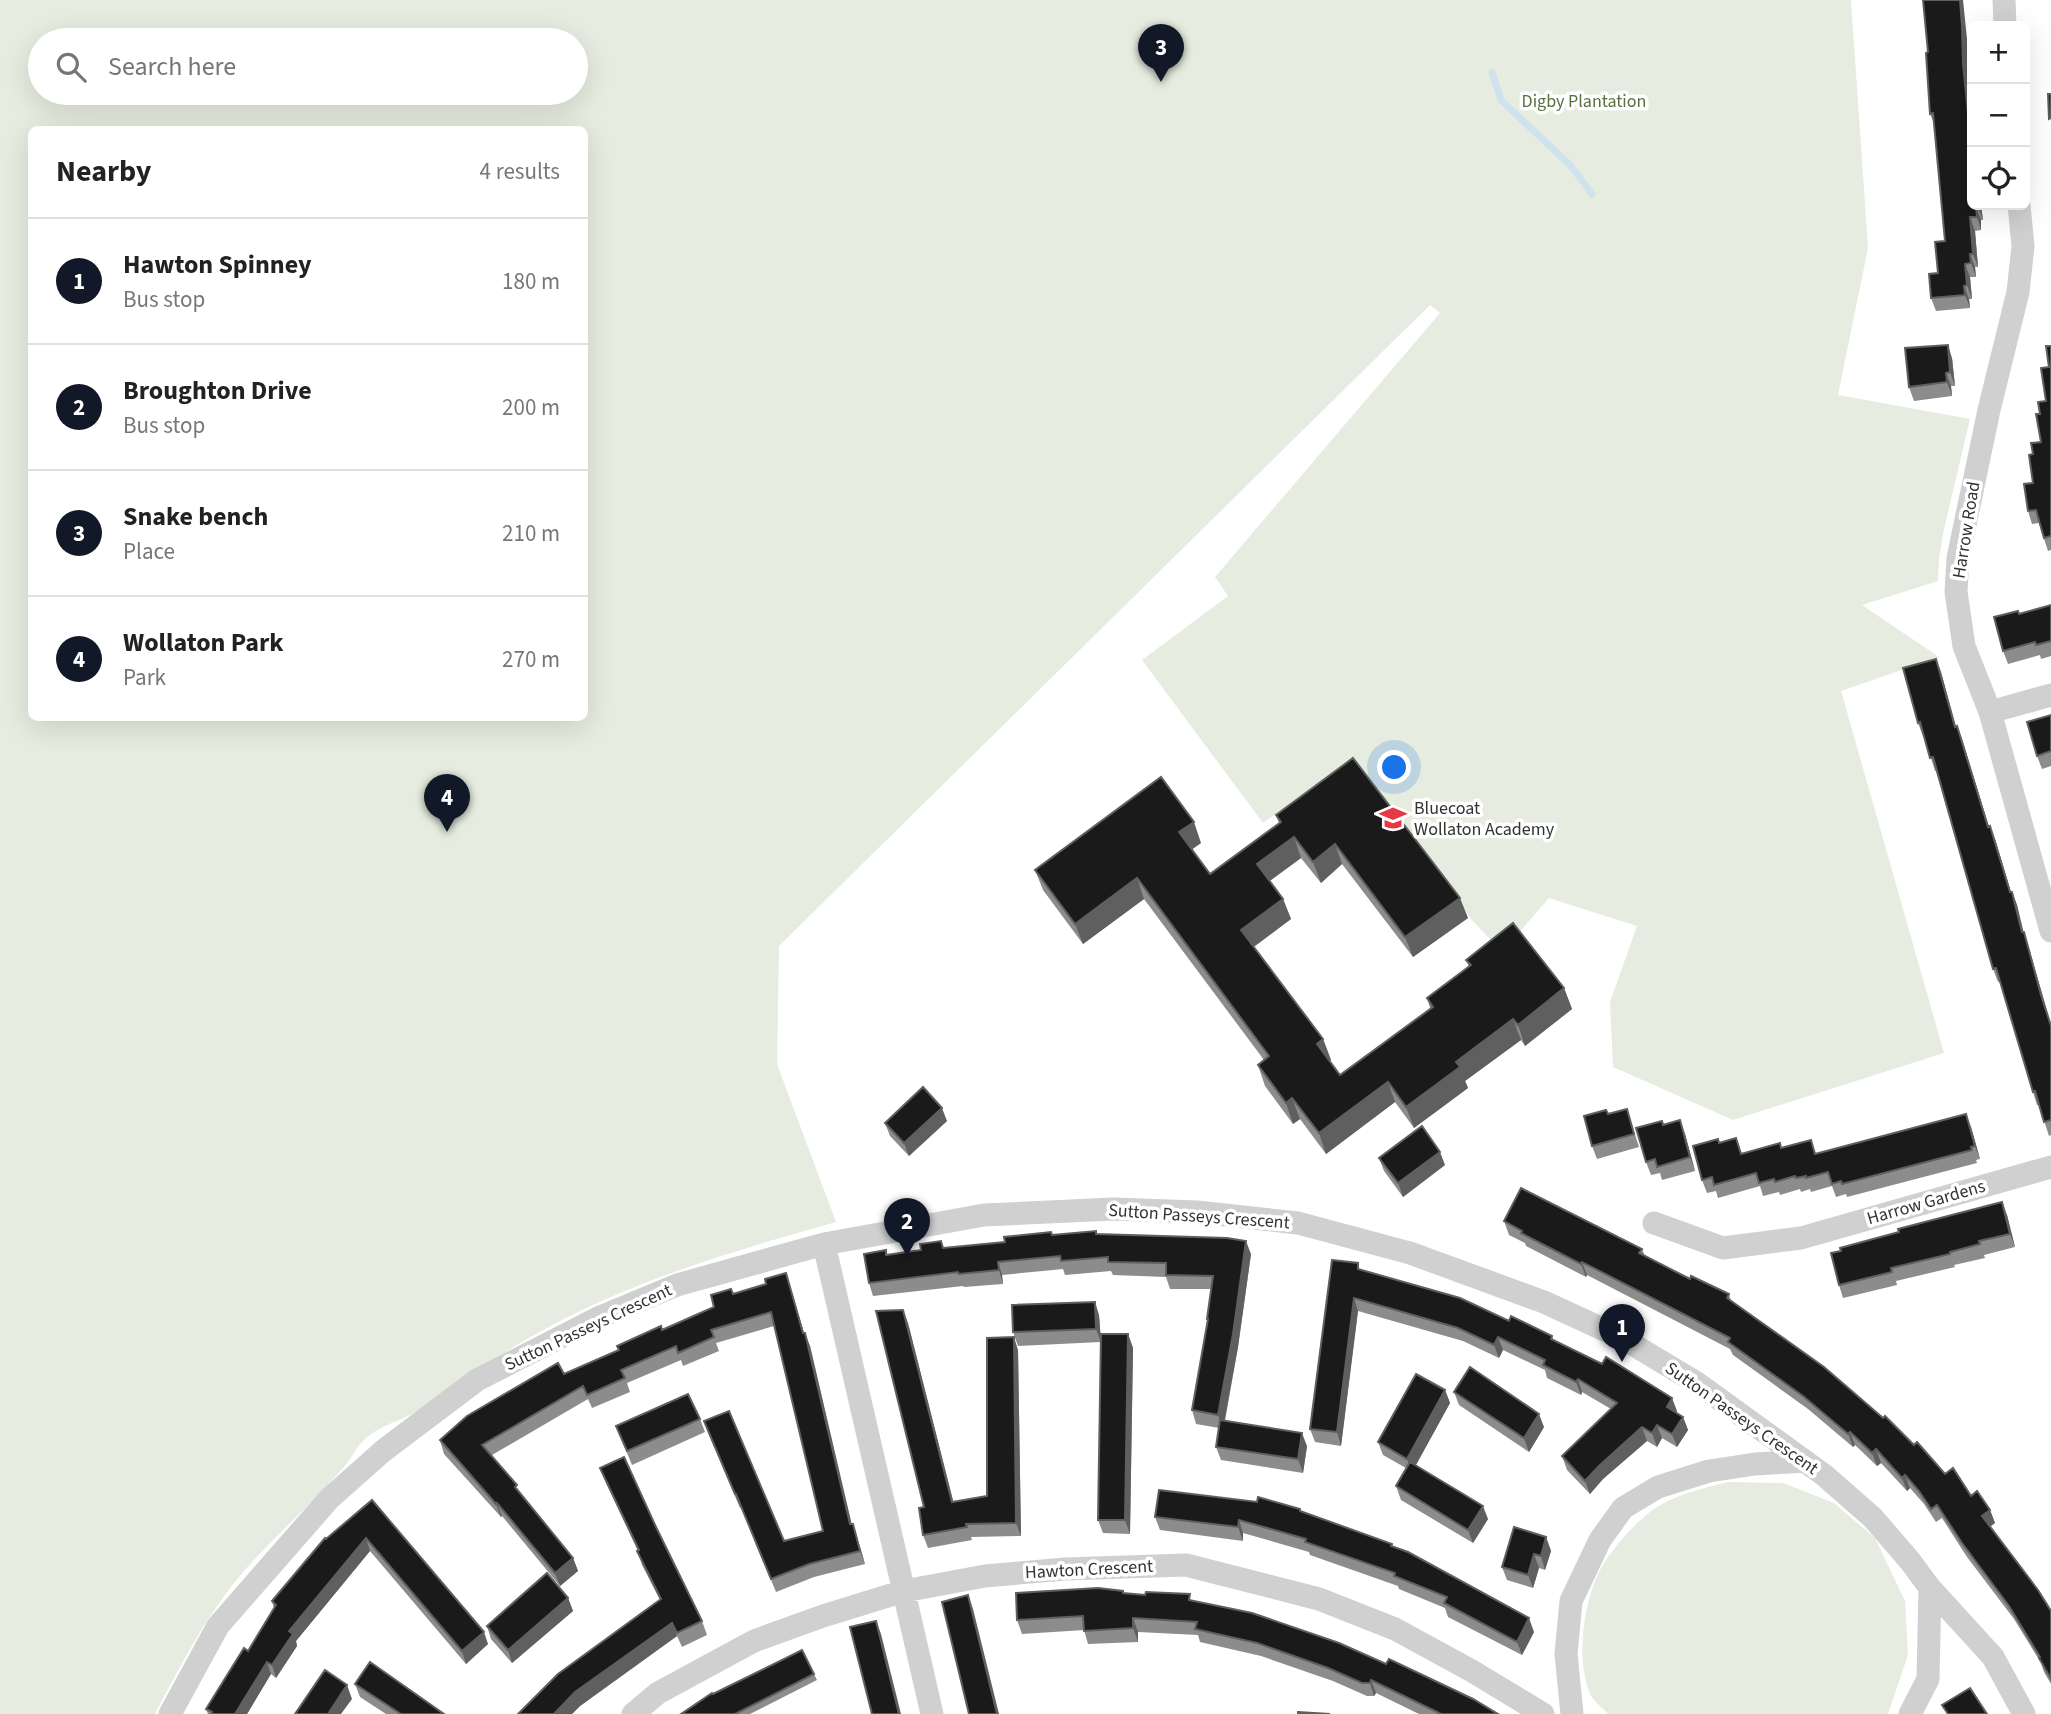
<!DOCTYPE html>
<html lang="en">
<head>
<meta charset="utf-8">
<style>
	:root { --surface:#fff; --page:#f6f6f6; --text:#222; --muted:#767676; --line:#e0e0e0; --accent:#111827 }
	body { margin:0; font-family:"Source Sans 3",sans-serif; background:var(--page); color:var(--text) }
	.controls { position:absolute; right:21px; top:21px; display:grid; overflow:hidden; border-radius:10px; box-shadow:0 7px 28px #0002 }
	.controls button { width:63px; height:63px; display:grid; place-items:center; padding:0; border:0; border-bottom:2px solid var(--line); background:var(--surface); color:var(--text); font:35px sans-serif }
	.you { position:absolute; left:1395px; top:768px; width:24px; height:24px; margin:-18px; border:5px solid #fff; border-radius:50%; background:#1a73e8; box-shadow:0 0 0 10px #1a73e833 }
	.badge { display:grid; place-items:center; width:46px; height:46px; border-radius:50%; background:var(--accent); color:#fff; font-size:23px; font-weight:700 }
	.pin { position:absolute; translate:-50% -58px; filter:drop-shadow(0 2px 4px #0008) }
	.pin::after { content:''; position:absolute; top:37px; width:24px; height:21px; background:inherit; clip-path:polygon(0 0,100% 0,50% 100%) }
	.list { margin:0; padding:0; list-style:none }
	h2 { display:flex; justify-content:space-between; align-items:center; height:91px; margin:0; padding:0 28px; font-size:30px }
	h2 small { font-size:23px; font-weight:400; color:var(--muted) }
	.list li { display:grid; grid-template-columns:46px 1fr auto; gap:21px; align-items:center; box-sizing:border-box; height:126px; padding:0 28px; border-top:2px solid var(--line) }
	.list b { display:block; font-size:26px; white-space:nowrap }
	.list p { margin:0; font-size:23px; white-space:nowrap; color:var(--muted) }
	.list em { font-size:23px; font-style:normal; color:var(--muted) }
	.icon { flex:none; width:38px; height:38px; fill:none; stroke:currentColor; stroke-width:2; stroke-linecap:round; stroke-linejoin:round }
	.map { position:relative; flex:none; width:2051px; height:1714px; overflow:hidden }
	.search { position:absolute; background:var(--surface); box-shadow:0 7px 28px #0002; left:28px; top:28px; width:560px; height:77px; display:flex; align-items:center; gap:18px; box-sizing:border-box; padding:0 24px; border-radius:38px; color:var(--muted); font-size:26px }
	.panel { position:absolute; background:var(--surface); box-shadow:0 7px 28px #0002; left:28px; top:126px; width:560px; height:595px; border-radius:10px }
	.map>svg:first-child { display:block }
	.green { fill:#e6ecdf; fill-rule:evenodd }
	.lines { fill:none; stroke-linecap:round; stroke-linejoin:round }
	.stream { stroke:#cfe2ee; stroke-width:7 }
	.minor { stroke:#d0d0d0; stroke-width:23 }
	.wall { fill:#8c8c8c }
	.shaded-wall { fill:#5f5f5f }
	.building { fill:#1a1a1a; stroke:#5f5f5f; stroke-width:2 }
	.labels { text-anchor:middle; stroke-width:7; stroke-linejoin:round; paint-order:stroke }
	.park-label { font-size:18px; fill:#56703f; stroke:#fff }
	.street-label { font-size:18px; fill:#333; stroke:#fff }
	.poi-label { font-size:18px; fill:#333; stroke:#fff; text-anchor:start }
</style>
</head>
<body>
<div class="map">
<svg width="2051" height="1714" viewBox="0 0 2051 1714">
	<rect width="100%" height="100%" fill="#fff"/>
	<path class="green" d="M0,0H1851L1868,248L1838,395L1970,419L1944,529L1939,558L1938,581L1862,605L1939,657L1841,691L1944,1053L1733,1120L1613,1067L1610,1002L1637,926L1549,898L1502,952L1472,920L1351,759L1263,823L1142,660L1228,596L1215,577L1440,313L1430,305L779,946L777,1064L836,1222C732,1251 628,1282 534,1335C495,1357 459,1383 422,1408C403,1421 380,1424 363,1441C355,1449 351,1459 344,1467C310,1506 271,1539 238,1578C204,1620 180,1666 155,1714H0ZM40,40H576V93H40ZM32,130H584V718H32Z
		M1729,1482L1783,1483L1834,1503L1875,1538L1905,1601L1908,1655L1888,1714H1608C1603,1708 1593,1701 1590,1694C1576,1659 1583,1607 1598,1574C1608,1553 1635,1522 1654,1509C1677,1494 1703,1488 1729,1482Z"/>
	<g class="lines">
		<path class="stream" d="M1492,72L1501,100L1571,166L1592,194"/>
		<path class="minor" d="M2004,0L2005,26
			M2019,205L2023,246L2018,292L1989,410L1958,558L1956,592L1964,646L1990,712L2051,931
			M1990,712L2051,695
			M1654,1223L1723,1248L1801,1238L2051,1167
			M824,1244L932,1714
			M170,1714L218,1626L329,1499L383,1451L477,1380L600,1317L677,1285L824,1244L984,1215L1113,1209L1197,1212L1298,1223L1410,1253L1544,1302L1622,1338L1697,1383L1824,1475L1873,1518L1910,1561L1930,1588L1993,1657L2024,1714
			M633,1714L658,1693L754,1641L823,1616L904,1591L985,1576L1065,1569L1186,1565L1319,1599L1395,1629L1472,1671L1543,1714
			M1572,1714L1566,1654L1571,1601L1600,1540L1623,1508L1658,1487L1709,1471L1755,1464L1805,1461
			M1910,1714L1928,1679L1930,1588"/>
	</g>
	<path class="wall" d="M1967,39L1968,78L1972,121V205H1981L1983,220H1981V230L1975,231L1978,267H1975L1976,277H1970L1972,299H1969L1970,308L1936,311L1931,298L1938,273L1945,241L1934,123L1930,114L1928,52Z
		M2051,346V550L2048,551L2039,523L2032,524L2028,511L2033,483V454L2041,442L2040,414L2046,401Z
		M1952,358L1955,386H1951L1952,396L1914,401L1909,387Z
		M2051,605V656L2041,659L2040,655L2008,664L2003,651L2019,614Z
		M1936,659L1941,672L1956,726H1957L1962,739L1989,827L1995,839L2011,892H2012L2017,905L2023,932L2028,945L2051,1024V1135L2049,1136L2039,1105H2037L2033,1092L2000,981L1998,982L1993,969L1936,771H1935L1924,736H1923L1918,723Z
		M2051,715V766L2042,769L2037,756Z
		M1353,758L1468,918L1413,957L1342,864L1321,883L1301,858L1270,881L1283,899L1291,919L1254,947L1323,1039L1331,1060L1330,1061L1340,1075L1430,1008L1427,998L1469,967L1466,960L1564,988L1572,1009L1525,1046L1521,1040L1465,1081L1468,1088L1414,1128L1395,1102L1326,1154L1300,1119L1293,1124L1265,1086L1258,1065L1264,1060L1144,899L1083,944L1043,890L1035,870L1201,843L1192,849L1210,874L1279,823L1276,815Z
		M1627,1109L1639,1147L1597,1159L1592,1146L1608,1114Z
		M947,1121L909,1156L890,1136L885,1123Z
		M1663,1125L1685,1134L1695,1171L1662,1180L1660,1173L1651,1175L1646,1162Z
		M1971,1127L1980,1159L1976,1160L1977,1163L1847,1197L1846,1194L1836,1197L1832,1186L1811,1192L1810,1189L1801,1192L1800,1189L1780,1195L1779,1192L1763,1196L1760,1186L1718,1198L1716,1191L1707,1193L1702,1180L1719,1143L1742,1154H1816Z
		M1379,1158L1445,1165L1403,1197L1384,1171Z
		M2007,1215L2015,1247L1984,1255L1985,1258L1954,1265L1955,1267L1896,1281L1897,1285L1843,1298L1839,1285Z
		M1504,1221L1642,1249L1645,1256L1690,1279L1729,1294L1731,1301L1945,1474L1971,1496L1990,1510L1995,1523L1990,1527L2051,1611V1684L2044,1672L2041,1663L2014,1619L1967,1557L1942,1518L1936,1522L1924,1504L1910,1488L1907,1491L1881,1463L1877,1466L1855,1445L1853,1447L1808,1409L1733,1355L1730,1349L1587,1275L1586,1277L1526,1246L1525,1243L1509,1235Z
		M1096,1231L1097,1234L1251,1254L1238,1347L1225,1421L1307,1446L1303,1473L1221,1460L1216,1447L1219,1428L1196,1424L1192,1410L1208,1321L1207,1319L1211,1289H1170L1166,1277L1113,1275L1111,1271L1065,1275L1063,1269L1002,1275L1003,1284L964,1287L963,1286L873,1296L869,1283L887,1255L1005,1242L1052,1235Z
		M1361,1270L1552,1336L1553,1340L1677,1411L1676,1412L1683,1417L1688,1430L1677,1447L1662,1438L1657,1447L1647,1441L1603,1479L1590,1494L1567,1470L1562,1456L1611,1409L1582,1392L1581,1395L1547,1378L1545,1370L1503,1350L1499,1358L1463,1341L1358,1311L1341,1446L1315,1442L1310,1429Z
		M790,1286L804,1333L810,1346L851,1524H853L857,1537L865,1564L814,1577L776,1592L741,1507L740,1508L709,1435L704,1421L784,1541L823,1531L774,1326L716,1343L719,1351L683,1366L681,1360L627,1383L630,1392L592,1408L588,1399L492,1455L520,1494L573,1558L578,1571L560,1586L502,1516L501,1517L444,1454L440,1440L564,1374L714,1307L733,1294Z
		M1099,1315L1101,1341L1128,1334L1133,1348L1130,1534L1103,1533L1098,1520L1101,1342L1018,1346L1013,1332Z
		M908,1323L953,1502L987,1496L1018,1350L1021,1536L971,1537L972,1540L928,1548L923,1535L924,1507Z
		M1445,1390L1450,1403L1416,1465L1488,1519L1473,1543L1401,1500L1396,1486L1406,1468L1383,1455L1378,1442Z
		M1454,1392L1544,1427L1529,1452L1459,1405Z
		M700,1419L705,1432L632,1465L616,1426Z
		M600,1468L656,1527L702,1621L707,1635L682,1647L677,1636L580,1706L572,1714H518L660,1600L642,1565L638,1551L605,1481Z
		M372,1500L488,1644L466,1664L370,1551L296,1641L297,1646L276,1678L271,1674L247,1714H208L206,1709L248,1651L274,1608L272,1601L326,1539Z
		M1301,1512L1393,1546L1534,1632L1522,1655L1448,1617L1445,1608L1399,1589L1398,1586L1310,1555L1309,1552L1243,1533V1541L1160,1530L1155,1517Z
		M1546,1537L1551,1551L1545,1570L1539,1568L1533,1588L1507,1580L1502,1567Z
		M1123,1591L1124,1593L1192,1600L1498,1714H1419L1376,1693L1374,1696H1367L1333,1681L1261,1656L1200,1642L1198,1635L1138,1632V1642L1088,1644L1084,1630L1022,1634L1017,1620Z
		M568,1598L573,1611L512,1663L491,1639L487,1626Z
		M814,1674L817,1680L750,1714H681L713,1694Z
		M355,1684L444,1714H386L360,1697Z"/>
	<path class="shaded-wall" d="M1960,0H1963L1967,39L1968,78L1972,121V153L1963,64Z
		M1978,205H1981L1983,220L1978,207Z
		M1976,207L1981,220V230L1977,217Z
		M1970,217L1975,231L1978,267L1973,254Z
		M1970,254L1975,267L1976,277L1971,263Z
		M1965,264L1970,277L1972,299L1967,285Z
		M1964,286L1969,299L1970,308L1965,295Z
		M1948,345L1952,358L1955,386L1950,372Z
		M1946,373L1951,386L1952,396L1947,382Z
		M1936,659L1941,672L1959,740L1955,727Z
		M1957,726L1962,739L1993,840L1988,827Z
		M1194,822L1201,843L1187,853L1179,832Z
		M1990,826L1995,839L2015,906L2010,892Z
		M1294,837L1301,858L1265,884L1257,864Z
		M1335,844L1342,864L1321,883L1313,862Z
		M1137,878L1144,899L1083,944L1075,924Z
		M2012,892L2017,905L2027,946L2022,932Z
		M1460,898L1468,918L1413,957L1405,937Z
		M1283,899L1291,919L1249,950L1241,930Z
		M2024,932L2028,945L2046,1008L2041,995Z
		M1564,988L1572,1009L1525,1046L1518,1025Z
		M1513,1019L1521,1040L1465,1081L1468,1088L1414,1128L1406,1107L1456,1062Z
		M1323,1039L1331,1060L1325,1065L1317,1044Z
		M1388,1082L1395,1102L1326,1154L1319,1133Z
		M1292,1098L1300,1119L1293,1124L1286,1103Z
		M942,1108L947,1121L909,1156L904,1143Z
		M1966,1114L1971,1127L1980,1159L1975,1146Z
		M1680,1120L1685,1134L1695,1171L1690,1157Z
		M1440,1152L1445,1165L1403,1197L1398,1183Z
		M2002,1202L2007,1215L2015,1247L2010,1234Z
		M1246,1241L1251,1254L1238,1347L1223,1428L1218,1415Z
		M998,1262L1002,1275L1003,1284L999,1270Z
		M1582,1262L1587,1275L1586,1277L1581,1264Z
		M786,1273L790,1286L808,1347L803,1333Z
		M1354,1298L1358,1311L1341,1446L1337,1432Z
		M1095,1302L1099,1315L1101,1342L1096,1329Z
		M903,1310L908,1323L957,1516L952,1502Z
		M805,1333L810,1346L855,1538L850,1524Z
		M1128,1334L1133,1348L1130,1534L1125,1520Z
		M1014,1337L1018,1350L1021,1536L1016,1523Z
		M1498,1337L1503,1350L1499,1358L1494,1345Z
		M1578,1379L1582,1392L1581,1395L1576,1382Z
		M1445,1390L1450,1403L1412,1472L1407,1459Z
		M1672,1398L1677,1411L1672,1420L1667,1407Z
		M1539,1414L1544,1427L1529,1452L1524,1438Z
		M1683,1417L1688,1430L1677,1447L1672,1434Z
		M1657,1425L1662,1438L1657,1447L1652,1433Z
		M1642,1427L1647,1441L1603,1479L1590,1494L1585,1481L1599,1466Z
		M1850,1432L1855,1445L1853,1447L1848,1434Z
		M1302,1433L1307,1446L1303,1473L1298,1459Z
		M1876,1449L1881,1463L1877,1466L1872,1453Z
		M1905,1475L1910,1488L1907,1491L1902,1478Z
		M497,1503L502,1516L501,1517L496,1504Z
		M1483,1506L1488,1519L1473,1543L1468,1530Z
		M1990,1510L1995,1523L1986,1529L1982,1516Z
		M1239,1520L1243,1533V1541L1238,1527Z
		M853,1524L857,1537L865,1564L860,1551Z
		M1546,1537L1551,1551L1545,1570L1541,1556Z
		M366,1538L370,1551L296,1641L297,1646L276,1678L272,1665L289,1631Z
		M1534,1554L1539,1568L1533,1588L1528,1575Z
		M573,1558L578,1571L560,1586L555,1573Z
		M968,1595L973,1609L999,1714H997Z
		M568,1598L573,1611L512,1663L508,1650Z
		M1133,1618L1138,1632V1642L1133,1628Z
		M1529,1618L1534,1632L1522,1655L1517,1642Z
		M876,1621L881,1634L901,1714H899Z
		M672,1623L677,1636L580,1706L572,1714H554L575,1692Z
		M484,1632L488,1644L466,1664L462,1651Z
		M267,1662L271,1674L247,1714H235Z
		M1371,1680L1376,1693L1374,1696L1370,1683Z
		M347,1685L352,1699L341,1714H328Z"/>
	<path class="building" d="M1923,0H1960L1962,26L1963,64L1972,153V205H1978V207H1976L1977,217H1970L1973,254H1970L1971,263L1965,264L1967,285L1964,286L1965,295L1931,298L1929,274L1938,273L1935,242L1945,241L1933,113L1930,114L1926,53L1928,52Z
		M2048,94H2051V118L2049,119Z
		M1948,345L1950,372L1946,373L1947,382L1909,387L1905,348Z
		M2046,346H2051V536L2044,538L2036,510L2028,511L2024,484L2033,483L2029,455L2033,454L2031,443L2041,442L2036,414H2040L2038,402L2046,401L2041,368L2049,367Z
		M2051,605V641L2036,645L2035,642L2003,651L1994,617L2018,611L2019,614Z
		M1936,659L1955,727L1957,726L1988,827L1990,826L2010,892H2012L2022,932H2024L2041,995L2051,1026V1120L2044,1122L2035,1091L2033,1092L1996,968L1993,969L1933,757L1930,758L1920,722L1918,723L1903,668Z
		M2051,715V751L2037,756L2027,722Z
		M1353,758L1460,898L1405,937L1335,844L1313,862L1294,837L1257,864L1283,899L1241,930L1323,1039L1317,1044L1340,1075L1433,1007L1427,998L1471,965L1466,960L1513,923L1564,988L1518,1025L1513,1019L1456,1062L1460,1067L1406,1107L1388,1082L1319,1133L1292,1098L1286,1103L1258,1065L1269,1056L1137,878L1075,924L1035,870L1161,777L1194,822L1179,832L1210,874L1281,822L1276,815Z
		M923,1087L942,1108L904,1143L885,1123Z
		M1627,1109L1634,1134L1592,1146L1584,1116L1606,1110L1608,1114Z
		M1966,1114L1975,1146L1971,1147L1972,1150L1842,1184L1841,1181L1832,1184L1828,1172L1806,1178V1176L1796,1178L1795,1176L1775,1182L1774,1179L1759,1183L1756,1173L1714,1185L1712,1177L1702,1180L1693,1146L1718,1139L1719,1143L1736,1138L1741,1154L1780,1143L1781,1148L1811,1140L1815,1154Z
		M1680,1120L1690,1157L1657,1167L1655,1159L1646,1162L1636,1128L1662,1121L1663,1125Z
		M1422,1126L1440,1152L1398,1183L1379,1158Z
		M1521,1188L1642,1249L1639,1253L1690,1279L1691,1276L1729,1294L1727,1298L1824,1367L1883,1418L1885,1416L1914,1445L1917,1442L1945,1474L1953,1468L1971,1496L1977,1491L1990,1510L1982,1516L2038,1590L2051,1611V1679L2039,1658L2040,1657L2009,1606L1962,1543L1937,1505L1931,1509L1919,1491L1905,1475L1902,1478L1876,1449L1872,1453L1850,1432L1848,1434L1803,1396L1728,1342L1730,1338L1582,1262L1581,1264L1546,1246L1521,1233L1522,1231L1504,1221Z
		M2002,1202L2010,1234L1979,1241L1980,1244L1950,1252V1254L1891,1268L1892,1272L1839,1285L1831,1253L1841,1251L1840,1248L1899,1232L1898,1229Z
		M1096,1231V1234L1227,1238L1246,1241L1233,1334L1218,1415L1192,1410L1208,1319H1207L1213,1276L1166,1275V1263L1108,1262V1257L1061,1261L1060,1256L998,1262L999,1270L959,1274L958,1272L869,1283L864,1254L886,1250V1255L921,1250L920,1244L941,1241L943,1248L1005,1242L1004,1237L1051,1232L1052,1235Z
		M1332,1260L1358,1263V1269L1460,1298L1509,1321L1511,1316L1552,1336L1551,1339L1602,1364L1606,1357L1672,1398L1667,1407L1683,1417L1672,1434L1657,1425L1652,1433L1642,1427L1599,1466L1585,1481L1562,1456L1617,1403L1578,1379L1576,1382L1543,1365L1545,1360L1498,1337L1494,1345L1458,1328L1354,1298L1337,1432L1310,1429Z
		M786,1273L803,1333H805L850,1524H853L860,1551L809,1564L771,1579L736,1494H735L704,1421L729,1411L784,1541L823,1531L771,1312L711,1330L714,1337L678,1353L676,1346L621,1370L625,1378L587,1395L583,1386L482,1445L517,1485L515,1487L573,1558L555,1573L497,1503L496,1504L440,1440L467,1416L558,1363L564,1374L619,1350L617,1346L661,1326L662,1330L714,1307L711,1295L731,1289L733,1294L766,1284L765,1279Z
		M1095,1302L1096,1329L1013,1332L1012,1305Z
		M903,1310L952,1502L987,1496V1338L1014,1337L1016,1523L966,1524L967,1527L923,1535L919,1508L924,1507L876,1311Z
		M1101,1334H1128L1125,1520H1098Z
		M1470,1367L1539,1414L1524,1438L1454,1392Z
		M1416,1374L1445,1390L1407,1459L1378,1442Z
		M688,1394L700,1419L627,1451L616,1426Z
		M1220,1420L1302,1433L1298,1459L1216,1447Z
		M624,1457L656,1527L702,1621L677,1633L672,1623L575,1692L554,1714H518L558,1674L661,1599L637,1551L639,1550L600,1468Z
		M1410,1462L1483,1506L1468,1530L1396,1486Z
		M1159,1490L1257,1502L1258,1497L1300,1509V1511L1392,1544L1391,1546L1408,1552L1529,1618L1517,1642L1444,1603L1447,1597L1394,1576L1395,1573L1305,1542L1306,1539L1239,1520L1238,1527L1155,1517Z
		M372,1500L484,1632L462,1651L366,1538L289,1631L293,1634L272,1665L267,1662L235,1714H211L212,1712L206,1709L244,1648L248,1651L276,1605L272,1601L325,1538L326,1539Z
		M1514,1527L1546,1537L1541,1556L1534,1554L1528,1575L1502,1567Z
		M547,1573L568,1598L508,1650L487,1626Z
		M1098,1588L1123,1591V1593L1145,1595L1146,1592L1190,1594L1189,1600L1252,1613L1339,1643L1386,1664L1389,1659L1473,1699L1498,1714H1441L1371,1680L1370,1683H1362L1328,1668L1257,1643L1195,1629L1197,1622L1133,1618V1628L1084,1631L1083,1616L1017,1620L1016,1593Z
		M968,1595L997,1714H969L942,1602Z
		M876,1621L899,1714H872L850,1627Z
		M802,1650L814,1674L735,1714H681L712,1693L713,1694Z
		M370,1662L444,1714H401L355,1684Z
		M325,1670L347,1685L328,1714H295Z
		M1970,1688L1987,1714H1948L1942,1705Z
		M1298,1712L1330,1714H1298Z"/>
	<defs>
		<symbol id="school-bare" viewBox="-9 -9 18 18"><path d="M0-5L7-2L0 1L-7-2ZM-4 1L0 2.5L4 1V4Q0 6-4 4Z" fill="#e63946" stroke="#fff" stroke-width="2.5" paint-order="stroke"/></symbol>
	</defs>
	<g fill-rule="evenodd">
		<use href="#school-bare" x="1374" y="799" width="38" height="38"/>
	</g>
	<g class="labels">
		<g class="park-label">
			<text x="1584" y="107">Digby Plantation</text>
		</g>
		<g class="street-label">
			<text transform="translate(1966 530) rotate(-81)" y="6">Harrow Road</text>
			<text transform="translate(1926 1202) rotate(-16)" y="6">Harrow Gardens</text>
			<text transform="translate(1199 1216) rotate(4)" y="6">Sutton Passeys Crescent</text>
			<text transform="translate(588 1327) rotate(-25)" y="6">Sutton Passeys Crescent</text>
			<text transform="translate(1742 1418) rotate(35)" y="6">Sutton Passeys Crescent</text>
			<text transform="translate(1089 1569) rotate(-3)" y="6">Hawton Crescent</text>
		</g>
		<g class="poi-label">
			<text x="1414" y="814">Bluecoat<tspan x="1414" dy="21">Wollaton Academy</tspan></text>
		</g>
	</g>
</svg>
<div class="controls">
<button>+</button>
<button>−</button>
<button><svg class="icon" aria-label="locate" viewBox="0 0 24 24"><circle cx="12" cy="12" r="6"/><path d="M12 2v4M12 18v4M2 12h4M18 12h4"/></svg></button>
</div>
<div class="you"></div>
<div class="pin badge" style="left:1622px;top:1362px">1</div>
<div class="pin badge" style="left:907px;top:1256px">2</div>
<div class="pin badge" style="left:1161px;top:82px">3</div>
<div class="pin badge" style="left:447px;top:832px">4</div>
<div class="search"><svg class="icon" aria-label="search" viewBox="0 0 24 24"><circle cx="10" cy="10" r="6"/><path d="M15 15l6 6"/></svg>Search here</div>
<section class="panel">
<h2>Nearby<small>4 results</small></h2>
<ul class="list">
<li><span class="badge">1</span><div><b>Hawton Spinney</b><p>Bus stop</p></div><em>180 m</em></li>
<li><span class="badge">2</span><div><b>Broughton Drive</b><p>Bus stop</p></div><em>200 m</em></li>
<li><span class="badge">3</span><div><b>Snake bench</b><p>Place</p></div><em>210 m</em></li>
<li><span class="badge">4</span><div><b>Wollaton Park</b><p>Park</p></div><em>270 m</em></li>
</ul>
</section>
</div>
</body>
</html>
